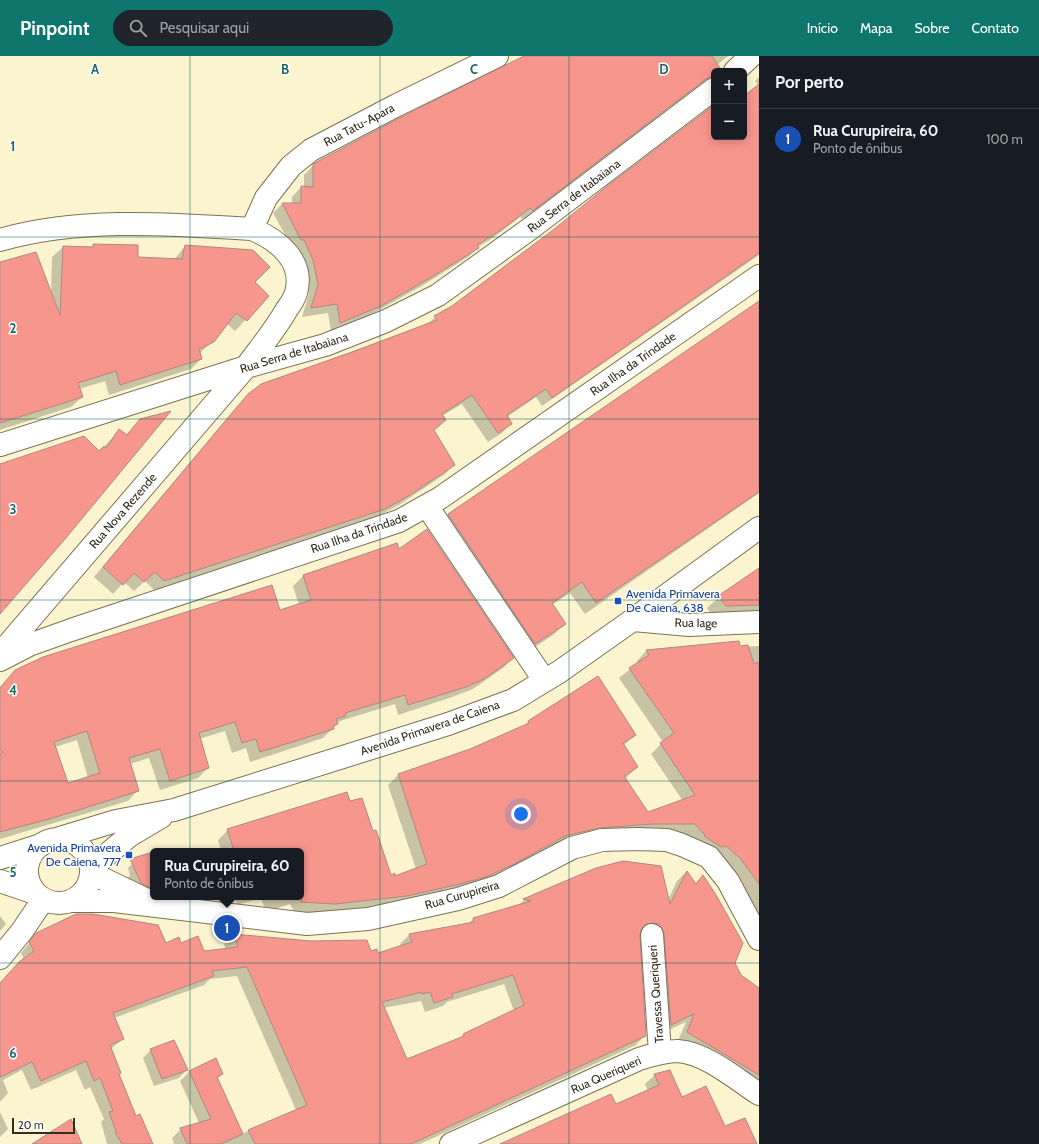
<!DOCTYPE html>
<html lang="pt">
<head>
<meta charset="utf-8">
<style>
	:root { --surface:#171b24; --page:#20242c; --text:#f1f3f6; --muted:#9ea1a6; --line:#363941; --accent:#0f766e }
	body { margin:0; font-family:Cabin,sans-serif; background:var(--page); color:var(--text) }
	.controls { position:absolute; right:12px; top:12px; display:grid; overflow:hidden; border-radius:6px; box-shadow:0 2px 10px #0003 }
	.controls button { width:36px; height:36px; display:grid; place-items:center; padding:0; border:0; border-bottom:1px solid var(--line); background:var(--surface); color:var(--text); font:20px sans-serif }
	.scale { position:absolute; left:12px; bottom:10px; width:63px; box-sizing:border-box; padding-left:4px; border:2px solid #322f21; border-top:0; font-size:11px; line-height:14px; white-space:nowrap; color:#322f21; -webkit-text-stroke:3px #fff; paint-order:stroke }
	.you { position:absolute; left:521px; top:758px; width:14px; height:14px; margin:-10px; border:3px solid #fff; border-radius:50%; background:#1a73e8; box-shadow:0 0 0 6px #1a73e833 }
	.badge { display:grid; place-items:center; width:26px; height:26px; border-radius:50%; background:var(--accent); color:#fff; font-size:13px; font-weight:700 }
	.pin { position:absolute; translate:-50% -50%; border:2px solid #fff; box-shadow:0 1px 4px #0006 }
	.popup { position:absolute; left:150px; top:792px; width:154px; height:52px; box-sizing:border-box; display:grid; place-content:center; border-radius:6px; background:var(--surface); filter:drop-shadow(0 1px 3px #0005); font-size:13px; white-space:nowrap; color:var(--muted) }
	.popup b { font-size:15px; color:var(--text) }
	.popup::after { content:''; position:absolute; left:50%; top:100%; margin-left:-8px; border:8px solid transparent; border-top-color:var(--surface) }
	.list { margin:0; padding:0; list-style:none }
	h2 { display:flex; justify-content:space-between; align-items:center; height:52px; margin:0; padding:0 16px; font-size:17px }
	h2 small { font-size:13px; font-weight:400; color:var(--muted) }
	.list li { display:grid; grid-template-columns:26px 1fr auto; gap:12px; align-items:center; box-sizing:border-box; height:60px; padding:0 16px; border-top:1px solid var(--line) }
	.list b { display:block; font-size:15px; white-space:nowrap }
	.list p { margin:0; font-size:13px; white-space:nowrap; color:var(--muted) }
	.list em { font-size:13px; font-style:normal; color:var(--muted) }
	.icon { flex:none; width:22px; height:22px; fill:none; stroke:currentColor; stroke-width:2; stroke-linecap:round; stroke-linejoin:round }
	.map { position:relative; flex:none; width:759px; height:1088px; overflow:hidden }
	header { display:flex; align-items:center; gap:24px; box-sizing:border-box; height:56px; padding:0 20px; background:var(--accent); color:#fff }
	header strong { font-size:19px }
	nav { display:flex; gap:22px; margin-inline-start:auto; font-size:14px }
	.search { width:280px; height:36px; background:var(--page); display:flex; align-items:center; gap:10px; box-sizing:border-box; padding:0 14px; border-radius:22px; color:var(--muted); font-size:15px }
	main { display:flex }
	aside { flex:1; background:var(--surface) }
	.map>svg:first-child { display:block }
	.shadow { fill:#0003; fill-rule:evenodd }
	.building { fill:#f7968d; stroke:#af8783; fill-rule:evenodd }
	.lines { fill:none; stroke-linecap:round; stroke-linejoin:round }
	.minor-casing { stroke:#7a7352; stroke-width:24 }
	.minor { stroke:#fff; stroke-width:22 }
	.grid { fill:none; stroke:#1c6864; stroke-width:1; stroke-opacity:0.55 }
	.transit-dot { fill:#1a4fb4; stroke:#fff; stroke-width:1.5 }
	.labels { text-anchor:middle; stroke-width:3; stroke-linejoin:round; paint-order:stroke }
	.street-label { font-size:12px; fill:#322f21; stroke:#fff }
	.transit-label { font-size:12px; fill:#164399; stroke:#fff; text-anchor:start }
	.grid-label { font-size:13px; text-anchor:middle; font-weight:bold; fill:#1c6864; stroke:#fff; stroke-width:3; stroke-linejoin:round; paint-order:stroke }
</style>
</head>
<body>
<header>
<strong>Pinpoint</strong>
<div class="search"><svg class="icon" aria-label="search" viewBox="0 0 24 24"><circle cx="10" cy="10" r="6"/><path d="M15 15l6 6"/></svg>Pesquisar aqui</div>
<nav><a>Início</a><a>Mapa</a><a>Sobre</a><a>Contato</a></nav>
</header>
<main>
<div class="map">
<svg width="759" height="1088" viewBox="0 0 759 1088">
	<rect width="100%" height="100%" fill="#fbf4cf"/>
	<path class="shadow" d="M527,0H728L717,9L720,15H714V34L702,30L696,32L525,162L523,163L520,161L493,182L478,191L468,201L420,231L370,259L331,276L328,257L302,261L309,238L304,213L273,157L282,148H292V141L301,131H304V119L314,109Z
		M759,21V199L542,350L536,341L507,361L511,367L502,377L488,386L462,348L442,360L444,364L433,375L454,408L445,418L399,449L374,462L154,534L145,525L134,535L124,526L113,538L94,521L238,349L262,328L428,268L435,261L453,251L554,175L714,50V81H744V41L759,30L755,25Z
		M94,189L137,202L174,204L185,190L254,226L268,240L235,275L227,268L213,285L200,297L201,303L191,313L109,339L105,325L79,333L82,341L71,351L0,374V206L51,238L52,201L63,191L91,192Z
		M759,246V437L585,558L570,537L552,549L565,568L553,579L523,599L437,471L448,459Z
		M140,364L0,557V409L99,396L119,375L126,379Z
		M396,489L399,494L513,602L503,612L473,633L455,640L398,659L395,648L340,665L323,682L250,706L246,692L232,697L225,675L199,683L208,712L198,722L160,734L149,702L130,708L138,734L128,745L0,783V631L16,615L279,555L299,549L293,530L303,520ZM77,684L88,722L67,728L55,691Z
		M759,513V560L714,561L707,552L719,541Z
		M738,586L739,591L759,590V863L685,778H642L475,830L396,849L323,857L294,856L290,848L266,856L261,842L237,849L235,841H301V795H221L218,784L228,774L350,747L372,776L390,820L395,821L416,813L388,729L398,719L471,694L525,669L528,666L635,679L623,690L637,711L625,723L648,757L683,745L651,698L663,686L619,622L638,607L637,605L646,595Z
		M167,793L168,795H160Z
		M153,797V841L117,831L127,821L130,820L128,812L138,802Z
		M596,813L668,844L677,825L686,816L695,828L703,820L734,907L740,920L759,933V1026L678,985L686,966L662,977L648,877L641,876H639L645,979L636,989L420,1088H174L172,1082L181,1073L199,1067L180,1025L189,1016L216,1003L222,1018L217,1023L242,1078L296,1054L237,920L210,923L204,929L114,962L123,983L111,993L119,1018L136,1062L152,1088H107L101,1066L104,1063L90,1031L85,1034L76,1014L31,1034L22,1014L3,1024L8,1037L0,1046V928L24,903L21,897L30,886L181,888L203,897L226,894L224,888L233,879L378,898L401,891L400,888L409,879L468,868L473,863L518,850L524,844ZM504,928L514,955L464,979L460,982L406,1004L383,952L421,945L425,956L443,950L447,946Z
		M0,860L6,868L0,875Z
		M151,994L187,1014L179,1022L154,1030L143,1002Z
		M655,1019L681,1042L724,1072L756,1088H502L615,1049L648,1035L645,1028Z
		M0,1056L8,1073L0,1081Z"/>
	<path class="building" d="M524,0H712L722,15H714V21L706,23L535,153L533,155L530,152L504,172L477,189L479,192L430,222L381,250L340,267L337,248L311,252L318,228L313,204L304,184H301L282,147H301V130L313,131V108L411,56Z
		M759,28V197L552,342L546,333L507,359L512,368L498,377L472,339L442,358L446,364L434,374L455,409L410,439L385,453L164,525L155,516L144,526L134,517L123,529L103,511L248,338L261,328L355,295L437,264L434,260L452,250L553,174L606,131L714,49V81H744V40Z
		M93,188L138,189V201L182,203L185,189L253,194L270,211L255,226L269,240L247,265L236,257L214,286L199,293L202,303L120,329L116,315L78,327L83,341L0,367V206L36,196L60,259L63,190L93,191Z
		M759,245V436L596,547L582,526L552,547L566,568L535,588L448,458Z
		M171,355L65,483L0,558V408L84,380L99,395L104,390L106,392L119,373L127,379L140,363Z
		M427,473L514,602L484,623L466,631L408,649L405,639L345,657L346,660L336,663L338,668L333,670L334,673L260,696L256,683L242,687L235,666L199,677L209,712L170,725L160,693L129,702L139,735L53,762L0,776V699L2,696L0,694V632L15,614L43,601L272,529L280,554L311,544L303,519L397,487L399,493ZM87,675L100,717L68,727L54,686Z
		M759,512V549L726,550L718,540Z
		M739,585L740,590L748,589L754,608L759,606V828L740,802L726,790L721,791L704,780L705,779L695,768H653L599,772L565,780L516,807L486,821L460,828L407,840L335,848L301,846V795H234L227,773L347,736L350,745L362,742L373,775L376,774L391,819L395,817V820L427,808L398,718L470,693L529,667L528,665L598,620L636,679L623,687L638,711L624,720L648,756L695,739L660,687L674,677L629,612L649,599L646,594Z
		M153,796V834L141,827L130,803Z
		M623,805L661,810L670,848L687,815L696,828L703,819L716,839L743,887L735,907L741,919L759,932V1019L687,976L694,958L671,969L664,878L662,872L658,868L652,867L645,869L641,874L640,880L646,980L411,1088H255L248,1074L307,1049L247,911L212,915L214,920L113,957L124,983L110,989L121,1017L119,1018L136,1060L140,1058L153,1088H122L115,1076L116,1075L109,1056L113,1055L100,1022L94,1025L86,1005L41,1025L32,1006L0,1021V927L19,906L34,895L29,886L36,877L76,858H93L158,869L166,887L179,881L181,887L198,880L204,895L238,891L233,878L311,885L367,884L371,895L377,893L378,897L412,886L409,878L474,866L473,862L531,845L523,843L596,812ZM513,919L524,949L463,978L464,980L407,1003L382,946L422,936V938L430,936L434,947L453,941L452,938Z
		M174,984L188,1014L162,1023L150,993Z
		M216,1002L223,1018L217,1021L243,1078L221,1088H187L180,1072L211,1063L189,1015Z
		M670,1014L682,1041L706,1030L725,1070L745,1062L757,1088H500L611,1038L616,1048L659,1029L654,1018Z
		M71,1063L82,1088H32Z"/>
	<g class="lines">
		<defs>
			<path id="minor" d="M735,15L751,0
				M252,173L266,142L291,110L311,94L397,49L497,0
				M0,184C80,161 170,168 252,173C278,184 305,205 296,237C294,243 290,249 287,253C275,274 260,292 246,311L0,598
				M0,389L246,311L325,289L386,265L438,239L531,172L714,33
				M427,450L544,624
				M633,564L689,569L759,566
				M0,604L29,589L71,574L399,465L440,442L759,220
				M27 815a32 32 0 1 1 64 0a32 32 0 1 1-64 0Z
				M53,784L116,765L174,754L448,668L513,644L559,616L627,568L759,472
				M0,802L41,789
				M91,812L129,780L161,761
				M91,817L145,843
				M0,825L35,837
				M70,845H114L307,868L368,863L458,843L499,830L572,792L602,784L638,783L667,784L682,789L709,801L728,825L759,883
				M652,879L660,997
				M0,902L22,875L43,844
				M451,1088L639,1003C652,999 664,995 678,995C706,997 736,1023 759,1038"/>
		</defs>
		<use href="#minor" class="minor-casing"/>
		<use href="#minor" class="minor"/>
	</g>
	<path class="grid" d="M190,0V1088M380,0V1088M569,0V1088M0,181H759M0,363H759M0,544H759M0,725H759M0,907H759"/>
	<g class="transit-dot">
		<rect x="614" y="541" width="8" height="8" rx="2"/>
		<rect x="125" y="795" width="8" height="8" rx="2"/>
	</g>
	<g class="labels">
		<g class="street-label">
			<text transform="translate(359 69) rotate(-28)" y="4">Rua Tatu-Apara</text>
			<text transform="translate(574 140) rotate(-37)" y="4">Rua Serra de Itabaiana</text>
			<text transform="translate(294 297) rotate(-17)" y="4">Rua Serra de Itabaiana</text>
			<text transform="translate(633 308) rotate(-35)" y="4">Rua Ilha da Trindade</text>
			<text transform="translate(123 455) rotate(-49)" y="4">Rua Nova Rezende</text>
			<text transform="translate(359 477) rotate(-19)" y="4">Rua Ilha da Trindade</text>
			<text transform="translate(696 567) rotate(1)" y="4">Rua Iage</text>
			<text transform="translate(430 672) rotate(-19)" y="4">Avenida Primavera de Caiena</text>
			<text transform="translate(462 839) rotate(-16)" y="4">Rua Curupireira</text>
			<text transform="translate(656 938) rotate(-94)" y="4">Travessa Queriqueri</text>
			<text transform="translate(606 1019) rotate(-24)" y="4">Rua Queriqueri</text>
		</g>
		<g class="transit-label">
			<text x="626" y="542">Avenida Primavera<tspan x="626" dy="14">De Caiena, 638</tspan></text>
			<text x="121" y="796" text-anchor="end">Avenida Primavera<tspan x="121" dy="14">De Caiena, 777</tspan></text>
		</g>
	</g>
	<g class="grid-label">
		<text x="95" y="18">A</text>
		<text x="285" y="18">B</text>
		<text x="474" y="18">C</text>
		<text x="664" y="18">D</text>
		<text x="13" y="95">1</text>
		<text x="13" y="277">2</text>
		<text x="13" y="458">3</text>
		<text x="13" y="639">4</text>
		<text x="13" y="821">5</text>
		<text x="13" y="1002">6</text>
	</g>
</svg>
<div class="controls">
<button>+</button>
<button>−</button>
</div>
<div class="scale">20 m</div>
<div class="you"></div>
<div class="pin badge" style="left:227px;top:872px;background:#1a4fb4">1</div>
<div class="popup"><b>Rua Curupireira, 60</b>Ponto de ônibus</div>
</div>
<aside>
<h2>Por perto<small></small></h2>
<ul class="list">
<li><span class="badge" style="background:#1a4fb4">1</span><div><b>Rua Curupireira, 60</b><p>Ponto de ônibus</p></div><em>100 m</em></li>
</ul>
</aside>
</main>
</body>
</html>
